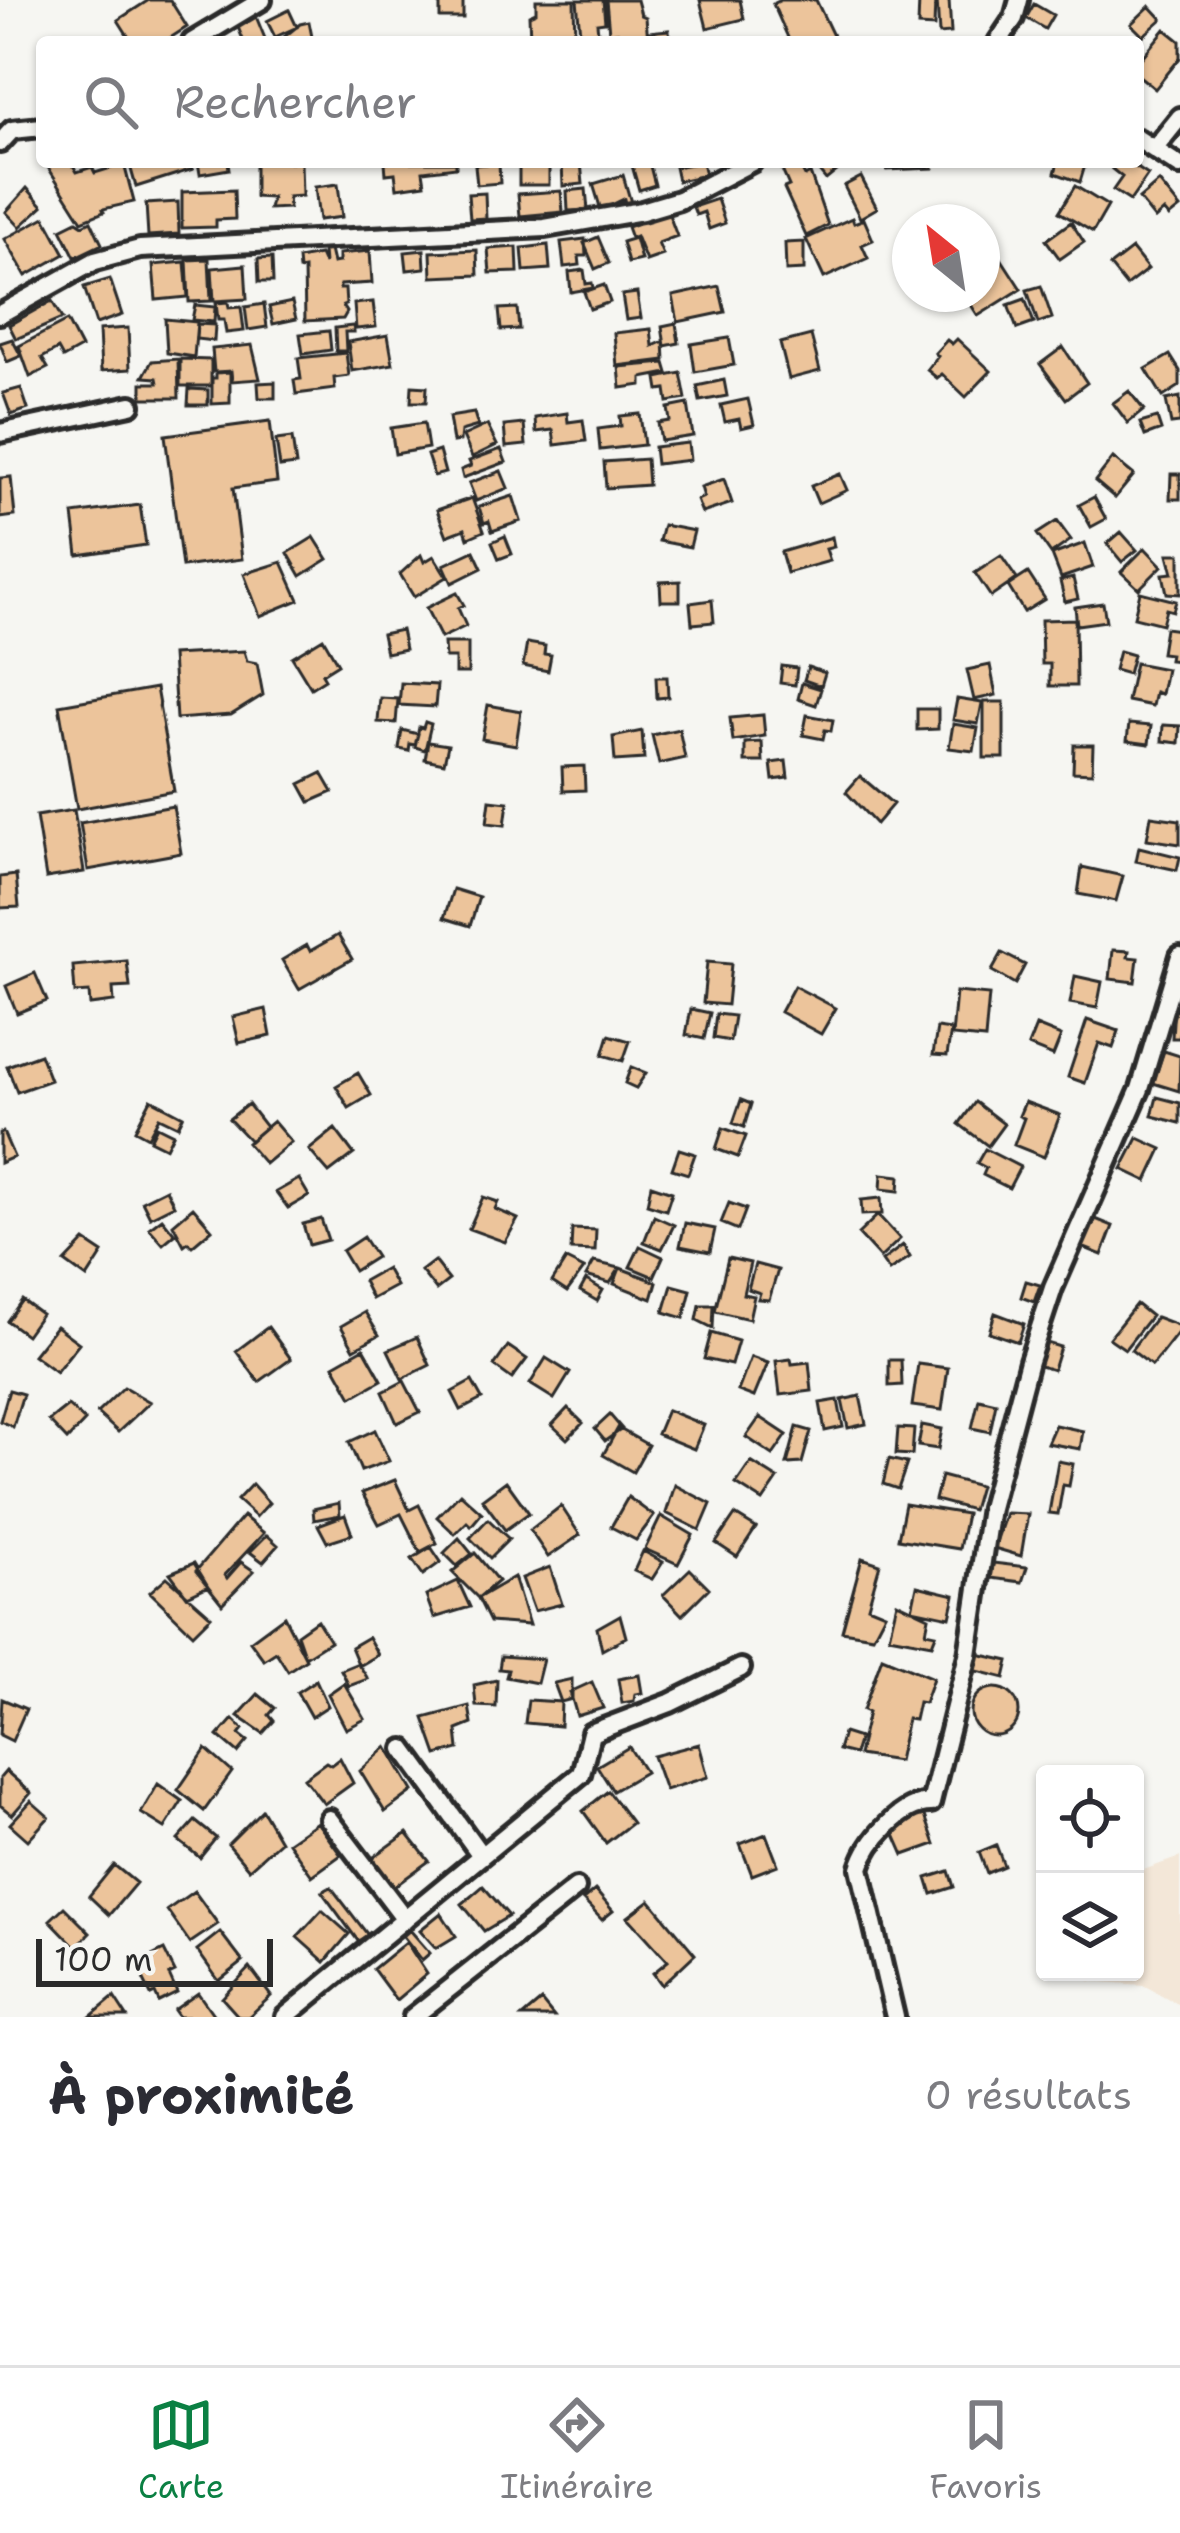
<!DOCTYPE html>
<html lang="fr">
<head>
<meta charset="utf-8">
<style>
	:root { --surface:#fff; --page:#f2f2f3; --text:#2b2b33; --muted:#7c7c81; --line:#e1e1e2; --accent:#0b8043 }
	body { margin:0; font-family:"Shantell Sans",sans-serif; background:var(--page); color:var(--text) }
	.controls { position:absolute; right:36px; bottom:36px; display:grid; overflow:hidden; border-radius:12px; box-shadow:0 3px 9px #0004 }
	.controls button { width:108px; height:108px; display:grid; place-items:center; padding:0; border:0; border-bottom:3px solid var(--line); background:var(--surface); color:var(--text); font:60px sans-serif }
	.compass { position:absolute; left:892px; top:204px; width:108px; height:108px; border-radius:50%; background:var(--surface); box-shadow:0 3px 9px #0004; rotate:330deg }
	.scale { position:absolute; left:36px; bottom:30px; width:237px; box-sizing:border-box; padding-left:12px; border:6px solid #2b2b2b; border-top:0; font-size:33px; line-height:42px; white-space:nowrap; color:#2b2b2b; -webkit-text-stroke:9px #f6f6f2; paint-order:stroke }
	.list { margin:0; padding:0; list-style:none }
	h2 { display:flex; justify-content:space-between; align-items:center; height:156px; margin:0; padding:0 48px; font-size:51px }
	h2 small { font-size:39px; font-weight:400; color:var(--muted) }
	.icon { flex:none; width:66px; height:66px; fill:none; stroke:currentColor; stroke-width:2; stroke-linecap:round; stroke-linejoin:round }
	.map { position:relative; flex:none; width:1180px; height:2017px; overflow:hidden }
	.search { position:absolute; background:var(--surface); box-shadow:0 3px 9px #0004; left:36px; right:36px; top:36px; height:132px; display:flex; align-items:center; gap:30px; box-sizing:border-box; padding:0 42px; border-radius:12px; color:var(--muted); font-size:45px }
	.sheet { height:348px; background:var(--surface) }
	nav { display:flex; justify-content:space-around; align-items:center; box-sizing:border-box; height:168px; border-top:3px solid var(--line); background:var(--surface); font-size:33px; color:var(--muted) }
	nav a { display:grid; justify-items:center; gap:6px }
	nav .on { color:var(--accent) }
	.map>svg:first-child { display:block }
	.built { fill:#f3e7d8 }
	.building { fill:#ecc49b; stroke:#2b2b2b; stroke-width:3 }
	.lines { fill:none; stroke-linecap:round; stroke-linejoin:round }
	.street-casing { stroke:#2b2b2b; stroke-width:26 }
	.street { stroke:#f6f6f2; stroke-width:16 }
</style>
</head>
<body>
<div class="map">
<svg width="1180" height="2017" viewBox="0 0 1180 2017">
	<rect width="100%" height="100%" fill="#f6f6f2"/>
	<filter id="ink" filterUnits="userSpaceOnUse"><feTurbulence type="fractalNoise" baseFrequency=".00833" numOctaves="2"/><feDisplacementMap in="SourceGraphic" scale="24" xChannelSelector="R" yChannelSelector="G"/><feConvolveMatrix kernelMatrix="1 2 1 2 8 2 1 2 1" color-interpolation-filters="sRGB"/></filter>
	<g filter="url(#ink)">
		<path class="built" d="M1180,1857V2005L1143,1985L1089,1981V1972H1135V1873Z"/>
		<path class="building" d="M149,0H170L187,27L164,42H132L118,20Z
			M440,0H463V18H440Z
			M536,0H574L575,42L530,39L529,15L536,12Z
			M577,0H603L605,22L597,23L598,32L580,34Z
			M606,0H637L641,15L646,17L648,42H627V37L616,38L617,32L609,33Z
			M700,0H740L744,19L707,28Z
			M781,0H816L836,42H790L773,4Z
			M919,0H935L934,27L918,26Z
			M937,0H949L951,33L939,34Z
			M1034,4L1053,15L1045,29L1026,18Z
			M1150,6L1162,19L1143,36L1131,24Z
			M289,10L297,27L275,37L267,21Z
			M255,14L266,41L244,42L236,22Z
			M309,22L313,42H278L300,24Z
			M1165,29L1180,41V58L1155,89L1138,75V62Z
			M669,30L670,42H649L648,32Z
			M50,162H71L77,172L92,167L95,173L124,164L134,202L103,209L104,212L82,221L46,164Z
			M129,162H190L193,169L136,187Z
			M198,162H228L229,169L200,174Z
			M255,162H301L302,196L288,197L289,208L269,209L272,198L255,197Z
			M385,162H456V167L423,171L425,184L397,188L395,173L386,174Z
			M562,162H581L583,184L563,186Z
			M631,162H649L655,185L639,190Z
			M702,162L705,175L678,181L675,167Z
			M817,162H848L826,180L814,165Z
			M887,162H933V168L887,170Z
			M1058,162H1086L1080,182L1055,173Z
			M1118,162H1128L1148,175L1130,201L1113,190L1122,177L1112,169Z
			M499,163L500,183L477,185L475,165Z
			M798,163L805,176L810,173L828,225L806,236L784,188L789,186L782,170Z
			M519,165H549V185H519Z
			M623,175L632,206L626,208L624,199L601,210L593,184Z
			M861,177L877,208L860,218L844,186Z
			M1159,182L1180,208L1169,217L1164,211L1155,219L1139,199Z
			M338,184L342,217L319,220L315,187Z
			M1075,186L1108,206L1093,232L1059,212Z
			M27,188L43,206L20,227L6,212Z
			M586,189L588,210L568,211L567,191Z
			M234,190L235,219L216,220V227L182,228V192Z
			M561,191L563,212L520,216L518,194Z
			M485,193L486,218L470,219L468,194Z
			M717,199L725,223L709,229L704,212L696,215L693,207Z
			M178,202L179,234L148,236L146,204Z
			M668,212L677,236L658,243L663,255L646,261L636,236L631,238L627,227Z
			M45,217L65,254L26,276L5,239Z
			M852,218L854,223L864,219L873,240L862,245L868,258L824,278L806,239Z
			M77,221L83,225L91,221L102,244L75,257L61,229Z
			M1071,222L1084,242L1060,259L1046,240Z
			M598,237L609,263L595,269L584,243Z
			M635,238L641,260L628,263L622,242Z
			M585,239L586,256H579L580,265L564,267L561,242Z
			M804,242V270L786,271L785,243Z
			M548,245L550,269L524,271L522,248Z
			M517,247L518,272L490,273L488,249Z
			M1132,249L1148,269L1126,286L1110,266Z
			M330,250L333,263L339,262V254L370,251L372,283L340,285V289H345L346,305L343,306L347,312L343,319L305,321L304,269L299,270L298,259L320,255L324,264L323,251Z
			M424,250L425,268L407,270L405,252Z
			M477,250L478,275L432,277L431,252Z
			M999,255L1021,289L978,316L968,300L982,294V265Z
			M272,258L273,282H259L258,259Z
			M209,259L211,301L189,302L187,260Z
			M185,262L188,297L156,300L153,265Z
			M245,265L247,299L214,301L212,268Z
			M584,270L586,284L592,283L593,288L571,292L569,272Z
			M110,279L122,315L96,324L84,287Z
			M604,285L610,302L590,309L584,292Z
			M719,286L725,312L678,322L673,296Z
			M1041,286L1052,318L1038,323L1027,290Z
			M637,293L641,318L626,320L622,295Z
			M1025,299L1034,323L1017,329L1008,305Z
			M52,301L62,319L16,339L9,325Z
			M228,302L229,308L241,307L244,331L226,333L224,320H218L216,303Z
			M292,302L296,319L273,324L269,307Z
			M373,302L376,327L356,329L354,304Z
			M264,304L267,327L248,330L245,307Z
			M195,305L215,307L214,322L192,320Z
			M517,308L519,329L501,330L499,309Z
			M165,319L197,322L194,357L167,353Z
			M67,321L81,348L63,358L58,349L42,358L48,368L30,377L19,346Z
			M676,323L679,343L665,346L662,326Z
			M197,324L215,325L214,341L196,339Z
			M353,326L354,332H345L346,351H336L335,328Z
			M128,328L130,369L101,371L99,330Z
			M651,329L653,346L664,341L665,360L617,366L614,333Z
			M329,331L331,350L303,354L300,334Z
			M388,335L393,364L352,371L348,342Z
			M811,335L820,371L789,379L780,343Z
			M729,338L734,365L695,372L691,344Z
			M12,339L21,356L7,362L0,343Z
			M957,339L991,371L966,397L942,374L937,378L927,370L938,356L935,353L947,340L952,344Z
			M252,345L260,379L232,381L231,371L214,372L212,349Z
			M1063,347L1087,383L1066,399L1040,364Z
			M346,353L349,376L334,378L335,389L296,394L294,380L301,379L298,358Z
			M1170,355L1180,371V386L1163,397L1146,369Z
			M178,359L179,398H142V383H158L157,378L143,377L152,361Z
			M180,359L211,360V386H180Z
			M665,363L668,373L642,378V385L621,388L619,367Z
			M230,372V403L212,404V378H216V373Z
			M681,373L686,399L668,402L666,389L659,390L657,378Z
			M724,380L727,396L700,401L697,386Z
			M275,382V398H259L258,383Z
			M412,386L427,387L426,402H411Z
			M21,388L28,409L11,415L3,393Z
			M189,389L208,390V405H188Z
			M1129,391L1144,410L1128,423L1113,403Z
			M1180,397V423L1171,424L1166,400Z
			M748,399L754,425L741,428L739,419L725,422L721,405Z
			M688,404L693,436L661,441L658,423L670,421L668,408Z
			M474,413L478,426L461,431L460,441L453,442L449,417Z
			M567,413L568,422L583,420L586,441L555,445L553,430L536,432L535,418Z
			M640,414L644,445L600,450L598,429L621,426L620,416Z
			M1157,418L1161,430L1145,436L1140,423Z
			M270,421L277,482L233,488L242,559L182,567L165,435Z
			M424,423L428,448L395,454L391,428Z
			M524,424L526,445L506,447L504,426Z
			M487,425L497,445L472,457L463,436Z
			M292,438L296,465L280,467L276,440Z
			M688,443L690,460L656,464L654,447Z
			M501,449L506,462L463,478L461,470L471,466L469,461Z
			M439,451L445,473L434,476L427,455Z
			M1113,458L1134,475L1115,498L1095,481Z
			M646,459L648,485L606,488L604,462Z
			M501,471L508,488L476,501L469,483Z
			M840,474L847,490L818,503L811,486Z
			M1171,474H1180V499H1170Z
			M11,477L15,516L0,518V478Z
			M724,479L732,503L702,513L697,500L704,497L701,487Z
			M513,496L521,521L492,531L489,521L484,523L479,507Z
			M1094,497L1106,519L1091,527L1079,505Z
			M472,498L484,531L468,538L465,529L447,536L437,510Z
			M140,505L146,545L78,555L73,514Z
			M1057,521L1071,540L1051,554L1037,534Z
			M663,525L694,531L690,547L659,541Z
			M1121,532L1137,550L1122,562L1107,544Z
			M505,536L512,554L499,559L492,542Z
			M314,537L328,559L301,576L288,553Z
			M832,537L834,547L826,549L830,561L787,573L781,552Z
			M1085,543L1093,567L1061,578L1052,555Z
			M1145,548L1162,566L1139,589L1121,572Z
			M474,551L482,568L452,583L444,565Z
			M1168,554H1180V594L1167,593L1163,574L1173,573Z
			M421,555L424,562L434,556L447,577L414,597L400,574Z
			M1001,556L1017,579L991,597L975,573Z
			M282,562L299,600L260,616L244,574Z
			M1028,573L1045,599L1024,612L1008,586Z
			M1073,578L1078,599L1065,602L1060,581Z
			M680,581V601H661L660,582Z
			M1140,592L1176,601L1173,611L1166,609L1162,624L1134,617Z
			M457,593L464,605L458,608L466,626L441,638L426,608Z
			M712,600L714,622L692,624L690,603Z
			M1103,603L1106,621L1077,625L1075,607Z
			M1075,619L1076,686H1050V664H1042L1041,620Z
			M1165,628L1180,630V661L1169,660L1170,654L1161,653Z
			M401,630L405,649L386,653L382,634Z
			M323,638L338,664L322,674L325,679L311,688L292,657Z
			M444,643H468V673H455V658H445Z
			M527,643L545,646L544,654L551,655L548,671L523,666Z
			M244,651L247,661L257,663L263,695L231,715L176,719L172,655Z
			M1119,651L1133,655L1128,674L1114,670Z
			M1135,663L1166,669L1161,694L1155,692L1152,706L1127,701Z
			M990,665L996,695L974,700L967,670Z
			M782,666L797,668L795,685L780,683Z
			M808,667L825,673L821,686L804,680Z
			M656,677H667L668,697L657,698Z
			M401,683L437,685L435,707L399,705Z
			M802,683L821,689L816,705L798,699Z
			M156,688L174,791L77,809L59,705Z
			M380,698L398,699L396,723L378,722Z
			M957,699L982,703L978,724L953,720Z
			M984,702H1004V758H984Z
			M488,705L521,711L516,745L482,739Z
			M917,709H938V729L917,730Z
			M763,715L765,736L733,741L730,718Z
			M807,715L833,720L831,731L825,730L823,739L803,735Z
			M425,722L431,724L425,750L415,747L419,727L423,728Z
			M953,724L978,728L974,751L949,748Z
			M1129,724L1151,726L1149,744L1127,741Z
			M1163,725L1180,726L1179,743L1162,741Z
			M679,729L685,758L659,764L652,735Z
			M402,730L418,734L415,745L410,744L409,751L399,749Z
			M642,731L644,759L615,761L613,737Z
			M428,742L448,745L444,763L425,759Z
			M762,742L763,762H745V743Z
			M1074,745H1093L1092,773L1073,772Z
			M786,761L788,778L773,780L771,763Z
			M584,766L585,790L563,791L562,767Z
			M322,773L333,792L310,802L300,784Z
			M860,776L893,804L876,824L846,792Z
			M490,800L508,802L505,825L487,823Z
			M173,806L181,853L88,870L80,823Z
			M74,810L84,872L46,878L36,816Z
			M1151,816L1180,820V844L1147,839Z
			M1139,847L1180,857L1177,870L1136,861Z
			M1082,867L1123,876L1116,901L1078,894Z
			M16,875L19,907L0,908V877Z
			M453,889L479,897L470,926L444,918Z
			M338,935L352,959L299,989L282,960L307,945L310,951Z
			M1113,950L1129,951L1128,957L1138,958L1135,982L1110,979Z
			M1002,953L1025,965L1015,984L992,971Z
			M127,961L130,987L113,988L114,1002L90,1005L89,992L75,993L73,966Z
			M707,962L731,964L727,1005L703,1003Z
			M35,973L47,1001L17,1013L6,986Z
			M1075,976L1102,982L1097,1008L1070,1003Z
			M794,986L836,1008L821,1034L780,1012Z
			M1175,990H1180V1038H1172Z
			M956,992L989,995L985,1039L952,1036Z
			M266,1009L271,1036L239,1043L233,1017Z
			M691,1009L710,1013L704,1039L686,1035Z
			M716,1014L734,1016L730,1041L713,1038Z
			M1087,1020L1119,1031L1113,1048L1099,1043L1085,1083L1068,1077Z
			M1036,1026L1061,1036L1053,1056L1028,1046Z
			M937,1028L951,1030L947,1056L933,1055Z
			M609,1035L630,1041L623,1061L603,1055Z
			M1164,1051L1180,1056L1179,1091L1153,1083Z
			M40,1054L50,1080L17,1092L7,1066Z
			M631,1067L646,1073L636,1088L625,1083Z
			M358,1073L371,1095L349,1108L336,1086Z
			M1157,1097L1180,1103V1123L1152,1116Z
			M151,1099L183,1116L178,1126L159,1117L148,1137L135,1130Z
			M741,1100L751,1104L744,1127L733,1123Z
			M975,1102L1004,1124L988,1146L959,1124Z
			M1025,1102L1060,1115L1044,1157L1014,1145L1024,1118L1019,1116Z
			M248,1104L266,1127L250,1141L229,1119Z
			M273,1121L291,1142L265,1164L247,1143Z
			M157,1126L173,1134L166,1148L150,1140Z
			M723,1128L746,1136L738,1157L716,1149Z
			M335,1129L354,1154L329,1173L309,1150Z
			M3,1132L14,1157L0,1163V1133Z
			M1138,1138L1162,1149L1147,1181L1122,1169Z
			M679,1149L695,1154L688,1174L672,1169Z
			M985,1149L1020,1167L1009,1188L983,1175L986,1168L977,1163Z
			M882,1174L900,1176L899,1191L881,1189Z
			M299,1179L309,1196L288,1208L276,1192Z
			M651,1185L672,1192L666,1210L647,1204Z
			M166,1189L174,1205L150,1217L142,1201Z
			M483,1197L498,1202L495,1209L518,1219L505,1242L469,1229Z
			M881,1198L882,1214L862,1215L861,1200Z
			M729,1203L746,1209L738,1230L721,1223Z
			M193,1207L212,1229L192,1246L188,1242L184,1245L173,1224Z
			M878,1215L900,1239L880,1258L858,1234Z
			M654,1216L674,1225L662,1249L644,1242Z
			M162,1218L175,1234L163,1244L149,1228Z
			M1093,1218L1113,1226L1102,1255L1082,1247Z
			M321,1219L328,1240L309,1245L303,1224Z
			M685,1223L715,1229L710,1252L680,1246Z
			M572,1229L596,1230L595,1251L571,1250Z
			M363,1237L376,1257L354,1271L342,1251Z
			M85,1241L103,1253L87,1278L65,1262Z
			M903,1245L910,1257L889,1271L882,1261Z
			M640,1246L663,1257L654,1277L630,1267Z
			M728,1258L750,1263L743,1294L754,1296L749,1319L715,1311Z
			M566,1260L584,1269L567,1292L552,1282Z
			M434,1261L449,1280L436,1290L421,1271Z
			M594,1262L620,1268L610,1283L586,1276Z
			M755,1264L778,1270L769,1300L758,1299L760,1293L748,1289Z
			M386,1268L396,1286L372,1299L363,1281Z
			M620,1268L657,1282L652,1299L614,1284Z
			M586,1280L603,1290L597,1301L580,1291Z
			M1026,1281L1040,1285L1034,1302L1021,1297Z
			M672,1285L691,1290L684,1318L664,1312Z
			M22,1300L41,1314L26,1335L7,1321Z
			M1136,1304L1151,1316L1125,1349L1109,1338Z
			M700,1305H714L713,1328L697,1320Z
			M365,1312L379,1335L354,1349L341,1326Z
			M995,1313L1024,1324L1018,1342L989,1332Z
			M1156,1317L1180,1326V1330L1152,1366L1131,1350Z
			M56,1326L79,1343L56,1372L33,1355Z
			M268,1327L291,1359L259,1382L236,1351Z
			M711,1333L738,1341L731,1365L704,1359Z
			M417,1337L430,1365L402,1379L388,1350Z
			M1040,1341L1060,1347L1053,1370L1033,1364Z
			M508,1346L527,1359L512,1379L494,1366Z
			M364,1348L382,1380L352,1397L334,1365Z
			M751,1357L768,1363L754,1397L738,1391Z
			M546,1358L570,1373L554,1399L530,1384Z
			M791,1359L792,1364L809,1362L812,1391L780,1395L776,1361Z
			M889,1360H901L902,1385L889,1386Z
			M918,1364L948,1368L942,1410L912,1406Z
			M404,1381L420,1412L397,1423L383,1392Z
			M472,1381L482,1399L461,1410L452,1392Z
			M124,1387L150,1402L118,1432L97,1413Z
			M9,1390L23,1394L13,1427L0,1421Z
			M860,1396L866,1424L848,1428L842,1400Z
			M979,1399L996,1403L990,1432L972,1428Z
			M838,1400L843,1427L825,1431L820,1403Z
			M68,1406L85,1421L67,1440L49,1421Z
			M568,1408L583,1423L567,1439L552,1425Z
			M667,1410L704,1425L694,1449L657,1434Z
			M610,1415L622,1429L605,1441L595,1429Z
			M760,1417L787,1435L773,1455L746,1437Z
			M922,1425L942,1429L938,1449L918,1446Z
			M1055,1425L1083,1431L1080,1449L1047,1443Z
			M797,1427L811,1431L802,1463L787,1464Z
			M618,1428L648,1445L633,1472L603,1455Z
			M898,1428L914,1429L912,1455L896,1454Z
			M375,1430L389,1461L361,1471L349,1442Z
			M889,1459L907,1463L898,1489L883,1484Z
			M1058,1461L1073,1464L1069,1486L1063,1485L1058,1514L1049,1513Z
			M751,1462L778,1479L763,1501L736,1484Z
			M941,1476L979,1486L972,1510L935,1500Z
			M395,1480L409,1510L419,1505L437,1543L420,1552L401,1514L379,1524L362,1493Z
			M506,1481L529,1513L505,1530L482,1499Z
			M252,1484L269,1503L256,1517L237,1500Z
			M675,1485L711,1504L700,1530L666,1513Z
			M460,1493L482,1513L471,1526L467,1522L455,1534L437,1517Z
			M628,1497L654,1516L636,1540L611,1527Z
			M339,1503L340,1515L314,1520L313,1509Z
			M905,1504L966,1514L959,1549L898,1539Z
			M561,1506L580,1535L548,1557L530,1530Z
			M1006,1513L1028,1514L1021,1556L994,1548Z
			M345,1515L352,1534L327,1542L318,1525Z
			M735,1515L756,1528L737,1557L716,1543Z
			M243,1516L264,1533L225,1575L227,1578L241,1562L254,1571L222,1604L196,1571Z
			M661,1516L693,1535L678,1564L645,1549Z
			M488,1519L509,1539L490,1558L470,1538Z
			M267,1535L278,1545L263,1562L250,1552Z
			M459,1538L472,1554L457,1566L444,1553Z
			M431,1547L441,1562L423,1575L412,1559Z
			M643,1551L663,1562L652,1579L634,1571Z
			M475,1553L498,1581L478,1598L452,1572Z
			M862,1558L880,1564L868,1606L885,1613L873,1636L842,1631Z
			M194,1563L208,1586L187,1596L170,1573Z
			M993,1563L1027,1567L1022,1582L991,1578Z
			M550,1567L562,1604L534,1611L522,1578Z
			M690,1569L709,1588L682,1615L663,1595Z
			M167,1577L211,1616L193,1634L150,1592Z
			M514,1577L529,1625L490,1622L478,1598Z
			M458,1581L470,1607L434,1618L426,1596Z
			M917,1586L955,1595L950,1617L912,1609Z
			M897,1602L929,1617L926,1632L936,1634L932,1644L889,1636Z
			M620,1615L626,1637L602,1650L597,1628Z
			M284,1616L306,1659L288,1671L276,1652L264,1660L250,1641Z
			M317,1620L330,1641L305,1657L297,1634Z
			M368,1637L378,1655L359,1666L351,1647Z
			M973,1653L1009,1661L1005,1678L969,1669Z
			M501,1656L543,1659L537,1683L506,1677L508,1670L499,1669Z
			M882,1657L933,1678L924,1703L918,1702L914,1720L907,1719L898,1761L858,1755L868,1712L863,1710Z
			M358,1663L368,1679L349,1686L341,1670Z
			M639,1675L642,1693L635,1694L634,1701L622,1703L618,1679Z
			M572,1679V1699L561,1702L554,1683Z
			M316,1680L328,1706L311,1717L297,1692Z
			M497,1680L496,1707L476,1706L474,1685Z
			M592,1682L603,1708L577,1716L570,1692Z
			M344,1683L365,1719L346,1729L328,1694Z
			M971 1712a24 24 0 1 1 48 0a24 24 0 1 1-48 0Z
			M258,1694L275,1708L269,1715L274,1721L263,1733L238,1716Z
			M2,1699L26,1709L12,1741L0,1735Z
			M528,1700L561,1702L560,1726L525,1723Z
			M469,1706L472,1724L457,1730L459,1749L437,1755L424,1718Z
			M233,1719L243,1729L239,1734L248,1741L238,1753L218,1736Z
			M843,1733L859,1738L854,1754L838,1750Z
			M699,1744L708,1777L665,1790L653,1756Z
			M387,1747L413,1791L385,1812L360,1771Z
			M629,1747L645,1772L613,1791L597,1766Z
			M206,1749L232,1772L204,1811L178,1790Z
			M340,1758L353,1783L324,1804L304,1778L326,1762L331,1765Z
			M6,1771L31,1793L12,1815L0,1805V1778Z
			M158,1784L182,1801L165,1828L141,1813Z
			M608,1791L632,1823L606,1843L583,1811Z
			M31,1801L49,1817L28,1840L10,1824Z
			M262,1810L280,1841L249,1869L228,1844Z
			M924,1813L935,1844L904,1855L893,1830Z
			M195,1821L216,1838L200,1858L178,1840Z
			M317,1822L341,1855L312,1876L288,1842Z
			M407,1833L429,1861L391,1889L371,1859Z
			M766,1834L778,1865L752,1875L740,1844Z
			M996,1845L1004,1866L987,1873L979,1852Z
			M114,1865L136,1883L109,1915L89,1896Z
			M949,1871L954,1887L932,1894L927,1878Z
			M483,1886L509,1916L484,1931L462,1904Z
			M331,1887L368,1935L358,1941L322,1892Z
			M595,1890L613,1911L602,1920L583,1900Z
			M194,1891L218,1924L190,1943L167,1910Z
			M650,1900L695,1954L662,1985L653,1973L668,1961L628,1917Z
			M64,1907L90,1933L76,1947L50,1920Z
			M322,1910L349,1934L325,1962L297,1937Z
			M441,1913L456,1936L436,1948L420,1930Z
			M410,1930L430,1953L422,1960L403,1936Z
			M220,1932L243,1962L219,1981L197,1950Z
			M406,1942L427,1974L396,2000L373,1969Z
			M164,1950L175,1972L169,1975L177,1993L159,2002L155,1993L151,1995L136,1964Z
			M250,1968L271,1996L248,2017H239L222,1998Z
			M198,1993L215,2017H179L174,2010Z
			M114,1997L127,2017H90Z
			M541,2001L554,2017H522Z"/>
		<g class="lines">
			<defs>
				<path id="street" d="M192,42L262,0
					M998,42L1014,18L1019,0
					M1138,139L1180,166
					M0,143L12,130L42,127
					M1155,148L1180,117
					M0,314L95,261L140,249L545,228L642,211L679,200L752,162
					M0,433L131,405
					M404,1749L480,1854
					M329,1819L405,1919
					M285,2017L581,1774L591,1733L670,1703L741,1668
					M413,2017L576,1888
					M895,2017L860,1868C868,1841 901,1803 931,1803L968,1655L990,1508L1029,1361L1053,1288L1140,1089L1180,956"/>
			</defs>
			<use href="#street" class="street-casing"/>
			<use href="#street" class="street"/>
		</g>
	</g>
</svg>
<div class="controls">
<button><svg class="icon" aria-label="locate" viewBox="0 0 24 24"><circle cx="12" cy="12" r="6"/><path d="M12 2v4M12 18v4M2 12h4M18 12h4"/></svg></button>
<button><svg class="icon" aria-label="layers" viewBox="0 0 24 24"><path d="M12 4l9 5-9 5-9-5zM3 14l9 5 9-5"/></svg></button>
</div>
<svg class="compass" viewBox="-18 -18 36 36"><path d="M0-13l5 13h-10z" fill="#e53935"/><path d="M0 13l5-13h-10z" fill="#7c7c81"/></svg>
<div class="scale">100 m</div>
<div class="search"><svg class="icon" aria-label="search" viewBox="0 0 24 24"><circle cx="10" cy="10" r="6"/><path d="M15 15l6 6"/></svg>Rechercher</div>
</div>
<section class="sheet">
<h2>À proximité<small>0 résultats</small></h2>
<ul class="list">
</ul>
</section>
<nav>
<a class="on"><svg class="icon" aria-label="map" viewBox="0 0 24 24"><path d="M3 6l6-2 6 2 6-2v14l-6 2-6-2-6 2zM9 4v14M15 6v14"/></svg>Carte</a>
<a><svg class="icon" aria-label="directions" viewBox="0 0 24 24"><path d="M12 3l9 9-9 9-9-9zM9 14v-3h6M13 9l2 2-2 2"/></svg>Itinéraire</a>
<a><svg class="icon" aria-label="saved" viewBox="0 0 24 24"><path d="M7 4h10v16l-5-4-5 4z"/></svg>Favoris</a>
</nav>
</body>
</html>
